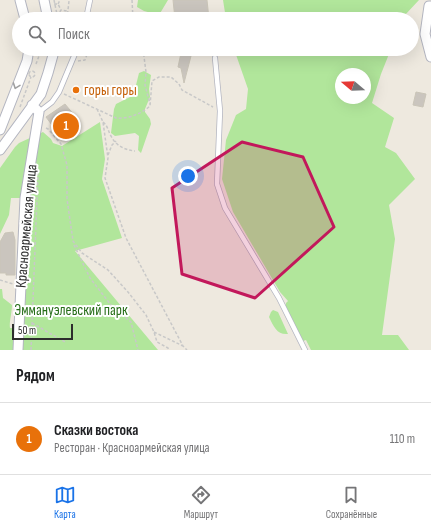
<!DOCTYPE html>
<html lang="ru">
<head>
<meta charset="utf-8">
<style>
	:root { --surface:#fff; --page:#f6f6f6; --text:#202124; --muted:#757577; --line:#e0e0e0; --accent:#1a73e8 }
	body { margin:0; font-family:"Sofia Sans Condensed",sans-serif; background:var(--page); color:var(--text) }
	.compass { position:absolute; left:335px; top:68px; width:36px; height:36px; border-radius:50%; background:var(--surface); box-shadow:0 4px 16px #0002; rotate:289deg }
	.scale { position:absolute; left:12px; bottom:10px; width:61px; box-sizing:border-box; padding-left:4px; border:2px solid #2d2d2d; border-top:0; font-size:11px; line-height:14px; white-space:nowrap; color:#2d2d2d; -webkit-text-stroke:3px #fff; paint-order:stroke }
	.you { position:absolute; left:188px; top:176px; width:14px; height:14px; margin:-10px; border:3px solid #fff; border-radius:50%; background:#1a73e8; box-shadow:0 0 0 6px #1a73e833 }
	.badge { display:grid; place-items:center; width:26px; height:26px; border-radius:50%; background:var(--accent); color:#fff; font-size:13px; font-weight:700 }
	.pin { position:absolute; translate:-50% -50%; border:2px solid #fff; box-shadow:0 1px 4px #0006 }
	.list { margin:0; padding:0; list-style:none }
	h2 { display:flex; justify-content:space-between; align-items:center; height:52px; margin:0; padding:0 16px; font-size:17px }
	h2 small { font-size:13px; font-weight:400; color:var(--muted) }
	.list li { display:grid; grid-template-columns:26px 1fr auto; gap:12px; align-items:center; box-sizing:border-box; height:72px; padding:0 16px; border-top:1px solid var(--line) }
	.list b { display:block; font-size:15px; white-space:nowrap }
	.list p { margin:0; font-size:13px; white-space:nowrap; color:var(--muted) }
	.list em { font-size:13px; font-style:normal; color:var(--muted) }
	.icon { flex:none; width:22px; height:22px; fill:none; stroke:currentColor; stroke-width:2; stroke-linecap:round; stroke-linejoin:round }
	.map { position:relative; flex:none; width:431px; height:350px; overflow:hidden }
	.search { position:absolute; background:var(--surface); box-shadow:0 4px 16px #0002; left:12px; right:12px; top:12px; height:44px; display:flex; align-items:center; gap:10px; box-sizing:border-box; padding:0 14px; border-radius:22px; color:var(--muted); font-size:15px }
	.sheet { height:124px; background:var(--surface) }
	nav { display:flex; justify-content:space-around; align-items:center; box-sizing:border-box; height:56px; border-top:1px solid var(--line); background:var(--surface); font-size:11px; color:var(--muted) }
	nav a { display:grid; justify-items:center; gap:2px }
	nav .on { color:var(--accent) }
	.map>svg:first-child { display:block }
	.green { fill:#b1e69b; fill-rule:evenodd }
	.building { fill:#cac5be; stroke:#cac5b8 }
	.lines { fill:none; stroke-linecap:round; stroke-linejoin:round }
	.lane-casing { stroke:#b3b5c0; stroke-width:6 }
	.street-casing { stroke:#b3b5c0; stroke-width:11 }
	.path { stroke:#c8c8c8; stroke-width:1.5; stroke-dasharray:3 2; stroke-linecap:butt }
	.lane { stroke:#fff; stroke-width:4.5 }
	.street { stroke:#fff; stroke-width:9 }
	.oneway { stroke:#a0a0a0 }
	.marked { fill:#c2185b; fill-opacity:0.2; stroke:#c2185b; stroke-width:3; stroke-linejoin:round }
	.food-dot { fill:#e8710a; stroke:#fff; stroke-width:1.5 }
	.labels { text-anchor:middle; stroke-width:4; stroke-linejoin:round; paint-order:stroke }
	.food-label { font-size:15px; fill:#c56008; stroke:#fff; text-anchor:start }
	.street-label { font-size:15px; fill:#2d2d2d; stroke:#fff }
	.park-label { font-size:15px; fill:#276e19; stroke:#fff }
</style>
</head>
<body>
<div class="map">
<svg width="431" height="350" viewBox="0 0 431 350">
	<rect width="100%" height="100%" fill="#eee9df"/>
	<path class="green" d="M138,0H168L159,15L144,11L137,7Z
		M223,0H419L405,15L403,19H226Z
		M234,49H391L381,74L372,103L394,118L385,147L396,153L415,179L389,205L395,239L382,335H398L409,350H311L306,340L303,341L285,309L286,303L288,301L280,292L233,212L222,179L226,140L236,115L246,109L248,89ZM341,74H365V98H341Z
		M144,71L151,75L149,89L150,97L145,109V112L150,119L151,124L141,153L138,150L139,136L135,133L115,136L111,133L114,109L116,104L130,97L134,93L139,73Z
		M100,122L105,159L102,179L122,238L75,251L158,350H0V289H2L3,298L12,305C12,312 9,323 10,328H15L22,320L29,228L28,198H11L9,215L0,234V168L15,147L19,143L43,132L51,139L53,143L62,146Z
		M273,310L278,312L288,334C277,335 274,327 269,317L271,312Z"/>
	<path class="building" d="M173,0H207L209,19H189V17L182,19H175Z
		M181,53L191,56L184,83L181,68L178,67Z
		M416,92L426,94L423,107L413,105Z
		M65,104L79,121L71,128L74,131L63,140L46,117Z
		M13,232L15,240V275H6V273H0V242L5,233Z"/>
	<g class="lines">
		<defs>
			<path id="lane" d="M86,19L90,0
				M215,58L220,111L217,184L225,208L279,298L305,350
				M39,112L52,102L59,92L77,49"/>
			<path id="street" d="M20,0L25,19
				M44,0L48,19
				M431,6H429L425,34L431,57
				M0,130L27,61L29,49
				M0,150L41,94L48,73L53,55V49
				M18,350L25,198L39,112L32,105"/>
		</defs>
		<use href="#lane" class="lane-casing"/>
		<use href="#street" class="street-casing"/>
		<path class="path" d="M54,0L58,19
			M132,0L133,19
			M54,4H58L61,10
			M58,4L60,0
			M57,16L61,10L67,11
			M67,19L69,1L68,0
			M143,49L146,72L145,85L150,104
			M78,61L85,60L89,49
			M36,64L39,56L38,52
			M29 74a3 3 0 1 1 6 0a3 3 0 1 1-6 0Z
			M64,94L116,118C128,119 141,114 150,106L152,81L159,77H171L179,84L182,90L213,107
			M20,107L31,77
			M97,109L103,122L108,158L105,178L126,238L183,346L187,350
			M103,122C108,126 108,131 111,136C116,146 125,150 135,151
			M46,128L48,129L61,144L67,165V199L73,241L82,253L108,270L128,292L146,315L154,332L157,342L168,348L169,350
			M108,155L112,145L116,141
			M74,245L90,278L111,305L131,322L138,350
			M0,280L13,284
			M32,323L65,342
			M154,332L183,346
			M31,350L38,174"/>
		<use href="#lane" class="lane"/>
		<use href="#street" class="street"/>
	</g>
	<defs><path id="oneway-chevron" d="M-2-3.5L2.5 0L-2 3.5" fill="none" stroke-width="1.6" stroke-linecap="round" stroke-linejoin="round"/></defs>
	<use class="oneway" href="#oneway-chevron" transform="translate(16 86) rotate(110)"/>
	<path class="marked" d="M242,142L303,157L334,227L255,298L182,274L172,188Z"/>
	<circle class="food-dot" cx="76" cy="90" r="4"/>
	<g class="labels">
		<g class="food-label">
			<text x="84" y="95">горы горы</text>
		</g>
		<g class="street-label">
			<text transform="translate(26 226) rotate(-85)" y="5">Красноармейская улица</text>
		</g>
		<g class="park-label">
			<text x="71" y="315">Эммануэлевский парк</text>
		</g>
	</g>
</svg>
<svg class="compass" viewBox="-18 -18 36 36"><path d="M0-13l5 13h-10z" fill="#e53935"/><path d="M0 13l5-13h-10z" fill="#757577"/></svg>
<div class="scale">50 m</div>
<div class="you"></div>
<div class="pin badge" style="left:66px;top:126px;background:#e8710a">1</div>
<div class="search"><svg class="icon" aria-label="search" viewBox="0 0 24 24"><circle cx="10" cy="10" r="6"/><path d="M15 15l6 6"/></svg>Поиск</div>
</div>
<section class="sheet">
<h2>Рядом<small></small></h2>
<ul class="list">
<li><span class="badge" style="background:#e8710a">1</span><div><b>Сказки востока</b><p>Ресторан · Красноармейская улица</p></div><em>110 m</em></li>
</ul>
</section>
<nav>
<a class="on"><svg class="icon" aria-label="map" viewBox="0 0 24 24"><path d="M3 6l6-2 6 2 6-2v14l-6 2-6-2-6 2zM9 4v14M15 6v14"/></svg>Карта</a>
<a><svg class="icon" aria-label="directions" viewBox="0 0 24 24"><path d="M12 3l9 9-9 9-9-9zM9 14v-3h6M13 9l2 2-2 2"/></svg>Маршрут</a>
<a><svg class="icon" aria-label="saved" viewBox="0 0 24 24"><path d="M7 4h10v16l-5-4-5 4z"/></svg>Сохранённые</a>
</nav>
</body>
</html>
